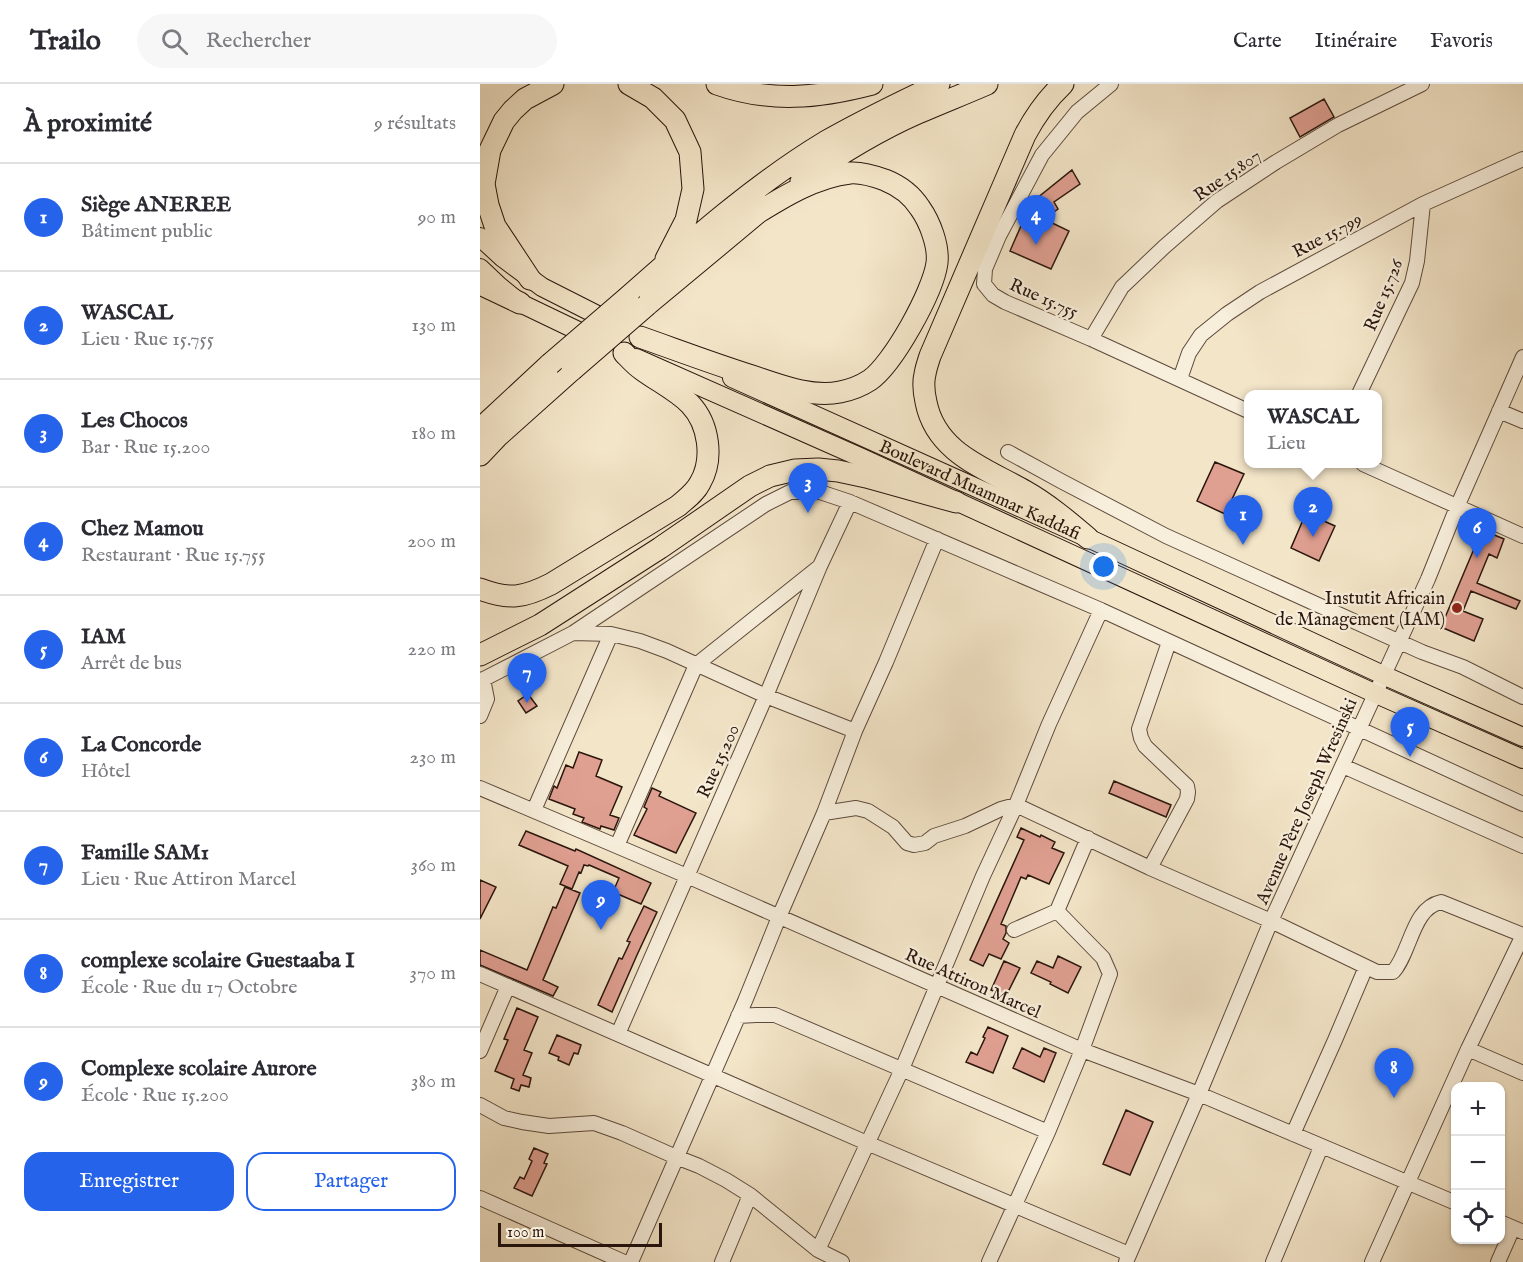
<!DOCTYPE html>
<html lang="fr">
<head>
<meta charset="utf-8">
<style>
	:root { --surface:#fff; --page:#f7f7f7; --text:#2b2b33; --muted:#7c7c81; --line:#e1e1e2; --accent:#2563eb }
	body { margin:0; font-family:"IM FELL English",serif; background:var(--page); color:var(--text) }
	.controls { position:absolute; right:18px; bottom:18px; display:grid; overflow:hidden; border-radius:12px; box-shadow:0 2px 4px #0004 }
	.controls button { width:54px; height:54px; display:grid; place-items:center; padding:0; border:0; border-bottom:2px solid var(--line); background:var(--surface); color:var(--text); font:30px sans-serif }
	.scale { position:absolute; left:18px; bottom:15px; width:164px; box-sizing:border-box; padding-left:6px; border:3px solid #2b160d; border-top:0; font-size:16px; line-height:21px; white-space:nowrap; color:#2b160d; -webkit-text-stroke:4px #f7eedb; paint-order:stroke }
	.you { position:absolute; left:624px; top:483px; width:21px; height:21px; margin:-15px; border:4px solid #fff; border-radius:50%; background:#1a73e8; box-shadow:0 0 0 9px #1a73e833 }
	.badge { display:grid; place-items:center; width:39px; height:39px; border-radius:50%; background:var(--accent); color:#fff; font-size:20px; font-weight:700 }
	.pin { position:absolute; translate:-50% -50px; filter:drop-shadow(0 2px 3px #0008) }
	.pin::after { content:''; position:absolute; top:32px; width:21px; height:18px; background:inherit; clip-path:polygon(0 0,100% 0,50% 100%) }
	.popup { position:absolute; left:764px; top:306px; width:138px; height:78px; box-sizing:border-box; display:grid; place-content:center; border-radius:12px; background:var(--surface); filter:drop-shadow(0 2px 4px #0005); font-size:20px; white-space:nowrap; color:var(--muted) }
	.popup b { font-size:22px; color:var(--text) }
	.popup::after { content:''; position:absolute; left:50%; top:100%; margin-left:-12px; border:12px solid transparent; border-top-color:var(--surface) }
	.list { margin:0; padding:0; list-style:none }
	h2 { display:flex; justify-content:space-between; align-items:center; height:78px; margin:0; padding:0 24px; font-size:26px }
	h2 small { font-size:20px; font-weight:400; color:var(--muted) }
	.list li { display:grid; grid-template-columns:39px 1fr auto; gap:18px; align-items:center; box-sizing:border-box; height:108px; padding:0 24px; border-top:2px solid var(--line) }
	.list b { display:block; font-size:22px; white-space:nowrap }
	.list p { margin:0; font-size:20px; white-space:nowrap; color:var(--muted) }
	.list em { font-size:20px; font-style:normal; color:var(--muted) }
	.actions { display:flex; gap:12px; padding:18px 24px }
	.actions a { flex:1; padding:14px 0; border:2px solid var(--accent); border-radius:18px; text-align:center; font-size:21px; color:var(--accent) }
	.actions .main { background:var(--accent); color:#fff }
	.icon { flex:none; width:33px; height:33px; fill:none; stroke:currentColor; stroke-width:2; stroke-linecap:round; stroke-linejoin:round }
	.map { position:relative; flex:none; width:1043px; height:1178px; overflow:hidden }
	header { display:flex; align-items:center; gap:36px; box-sizing:border-box; height:84px; padding:0 30px; background:var(--surface); border-bottom:2px solid var(--line) }
	header strong { font-size:28px }
	nav { display:flex; gap:33px; margin-inline-start:auto; font-size:21px }
	.search { width:420px; height:54px; background:var(--page); display:flex; align-items:center; gap:15px; box-sizing:border-box; padding:0 21px; border-radius:33px; color:var(--muted); font-size:22px }
	main { display:flex }
	aside { flex:1; background:var(--surface) }
	.map>svg:first-child { display:block }
	.building { fill:#df9f91; stroke:#2b160d; stroke-width:1.5 }
	.lines { fill:none; stroke-linecap:round; stroke-linejoin:round }
	.minor-casing { stroke:#5d4a3c; stroke-width:16 }
	.major-casing { stroke:#2b160d; stroke-width:20 }
	.highway-casing { stroke:#2b160d; stroke-width:23 }
	.minor { stroke:#f7eedb; stroke-width:14 }
	.major { stroke:#f3e5c8; stroke-width:18 }
	.highway { stroke:#f3e5c8; stroke-width:21 }
	.highway-bridge-casing { stroke:#2b160d; stroke-width:23; stroke-linecap:butt }
	.highway-bridge { stroke:#f3e5c8; stroke-width:21 }
	.poi-dot { fill:#8f2418; stroke:#f7eedb; stroke-width:2 }
	.labels { text-anchor:middle; stroke-width:4.5; stroke-linejoin:round; paint-order:stroke }
	.street-label { font-size:18px; fill:#2b160d; stroke:#f7eedb }
	.poi-label { font-size:18px; fill:#2b160d; stroke:#f7eedb; text-anchor:end }
</style>
</head>
<body>
<header>
<strong>Trailo</strong>
<div class="search"><svg class="icon" aria-label="search" viewBox="0 0 24 24"><circle cx="10" cy="10" r="6"/><path d="M15 15l6 6"/></svg>Rechercher</div>
<nav><a>Carte</a><a>Itinéraire</a><a>Favoris</a></nav>
</header>
<main>
<aside>
<h2>À proximité<small>9 résultats</small></h2>
<ul class="list">
<li><span class="badge">1</span><div><b>Siège ANEREE</b><p>Bâtiment public</p></div><em>90 m</em></li>
<li><span class="badge">2</span><div><b>WASCAL</b><p>Lieu · Rue 15.755</p></div><em>130 m</em></li>
<li><span class="badge">3</span><div><b>Les Chocos</b><p>Bar · Rue 15.200</p></div><em>180 m</em></li>
<li><span class="badge">4</span><div><b>Chez Mamou</b><p>Restaurant · Rue 15.755</p></div><em>200 m</em></li>
<li><span class="badge">5</span><div><b>IAM</b><p>Arrêt de bus</p></div><em>220 m</em></li>
<li><span class="badge">6</span><div><b>La Concorde</b><p>Hôtel</p></div><em>230 m</em></li>
<li><span class="badge">7</span><div><b>Famille SAM1</b><p>Lieu · Rue Attiron Marcel</p></div><em>360 m</em></li>
<li><span class="badge">8</span><div><b>complexe scolaire Guestaaba I</b><p>École · Rue du 17 Octobre</p></div><em>370 m</em></li>
<li><span class="badge">9</span><div><b>Complexe scolaire Aurore</b><p>École · Rue 15.200</p></div><em>380 m</em></li>
</ul>
<div class="actions"><a class="main">Enregistrer</a><a>Partager</a></div>
</aside>
<div class="map">
<svg width="1043" height="1178" viewBox="0 0 1043 1178">
	<rect width="100%" height="100%" fill="#f3e5c8"/>
	<filter id="stains"><feTurbulence type="fractalNoise" baseFrequency=".00333" numOctaves="4"/><feColorMatrix values="0 0 0 0 .2 0 0 0 0 .09 0 0 0 0 .02 0 0 0 .5 -.17"/></filter>
	<radialGradient id="worn" r=".72"><stop offset=".6" stop-color="#630" stop-opacity="0"/><stop offset="1" stop-color="#630" stop-opacity=".3"/></radialGradient>
	<path class="building" d="M844,15L854,33L820,53L810,34Z
		M592,86L600,100L574,118L578,125L564,135L589,147L571,185L530,167L551,119Z
		M735,378L764,390L745,430L717,417Z
		M826,429L855,442L839,477L811,464Z
		M1002,446L1024,455L1017,474L1009,470L997,499L1040,517L1036,525L991,507L983,527L1003,535L994,557L961,543Z
		M48,610L57,622L46,629L38,617Z
		M99,668L122,676L116,692L142,703L130,731L139,734L134,746L121,742L120,745L102,738L104,734L93,730L95,725L69,715L74,702L77,704L86,681L93,684Z
		M634,697L691,721L686,733L629,709Z
		M172,704L181,708L179,712L216,729L196,769L154,751L167,725L164,723Z
		M541,744L560,753L561,751L575,758L572,764L584,769L569,800L548,791L546,795L541,793L521,840L526,842V849L523,855L529,859L521,875L509,870L503,882L490,876L544,756L537,753Z
		M46,747L95,767L96,765L171,799L161,820L133,808L139,794L109,781L108,782L104,781L101,789L99,788L92,805L80,800L88,782L39,761Z
		M0,796L16,803L0,835Z
		M85,803L100,809L63,896L78,903L73,912L0,881V866L47,886L73,823L76,824Z
		M164,822L177,828L157,871L132,928L118,921L139,874L142,875L150,858L147,857Z
		M578,872L601,883L588,909L570,900L571,898L551,889L557,877L573,884Z
		M524,877L540,884L526,912L511,906Z
		M37,924L58,933L44,966L52,969L43,991L51,994L49,1003L41,1001L39,1007L31,1004L34,995L15,987L28,956L24,955Z
		M508,943L528,952L513,989L486,978L491,968L497,971L505,954L503,953Z
		M77,951L101,961L98,970L94,969L89,981L78,976L79,973L69,969Z
		M542,964L560,973L564,964L576,969L564,998L533,984Z
		M646,1026L673,1038L650,1091L623,1080Z
		M54,1064L68,1070L64,1079L67,1080L52,1112L34,1104L40,1093L44,1095L52,1077L49,1075Z"/>
	<g class="lines">
		<defs>
			<path id="minor" d="M631,0L597,28L562,71L519,152L505,185L504,200L513,211L525,218L611,255L768,327
				M611,255L642,203L684,163L737,117L796,78L858,41L942,0
				M700,295L709,269L721,251L747,230L780,208L943,120L1043,75
				M879,310L932,199L937,177L943,120
				M1019,327L1043,337
				M528,368L581,397L686,452L942,568L983,583L1043,613
				M883,380L1043,452
				M93,549L131,550L160,557L187,567L286,612L375,647
				M0,597L93,549L286,420L310,408H340L370,418L621,526L1043,720
				M0,632L7,615L3,595
				M863,682L1043,762
				M0,704L207,792L602,966L719,1010L976,1119
				M54,726L131,550
				M344,729L376,724L388,727L413,743L427,759L434,761L445,759L454,752L485,742L521,725L536,721L670,784L791,837L897,888H913C931,868 932,824 961,818L1043,851L988,965L892,1178
				M137,762L216,581L339,483
				M670,784L707,715L708,708L707,702L665,662L661,654L659,645L689,558
				M577,827L608,754
				M0,890L387,1059L649,1170
				M258,932L276,931H295L568,1048
				M138,950L286,612L340,482L370,418
				M988,965L1043,989
				M0,967L28,902
				M0,1021L24,1034L42,1038L69,1042L114,1039L142,1049L196,1073L219,1082L246,1096L270,1111L338,1166L362,1178
				M813,1050L855,956L886,883
				M0,1114L144,1178
				M1020,1138L1043,1148
				M338,1166L422,985L503,792L536,721L569,640L621,526
				M151,1178L265,917L299,833L344,729L375,647L406,578L457,455
				M242,1178L270,1111
				M509,1178L568,1048L602,966L630,890L623,874L577,827L534,846
				M646,1178L719,1010L791,837L948,495L977,423L1043,273
				M793,1178L841,1063
				M1018,1178L1033,1144"/>
			<g id="major">
				<path d="M0,153L23,174L62,203L135,240"/>
				<path d="M0,184L19,202L40,219L115,255"/>
				<path d="M156,274L382,374L894,609L1043,675"/>
				<path id="s1" d="M252,294L608,454L903,591L1043,653"/>
			</g>
			<path id="highway" d="M149,0L173,14L195,36L210,68L213,105L206,136L186,175
				M237,0C290,19 338,14 392,0
				M583,0C567,15 555,32 545,51L450,272C448,278 446,284 445,290C443,298 444,309 446,318C456,369 505,384 545,407C568,420 588,437 608,454
				M321,97C358,71 397,47 438,29C461,19 484,10 507,0
				M50,195L15,142L8,121L4,100L10,66L24,37L33,26L45,15L73,0
				M0,200L40,219
				M148,213C210,158 274,101 345,58C382,37 421,18 459,0
				M167,221L286,122
				M160,253C197,266 234,280 272,292C299,301 331,314 360,308C370,306 381,302 390,296C413,280 453,208 457,179C459,162 450,138 440,124C431,110 420,102 405,96C394,92 382,88 370,89C335,93 303,113 274,131
				M0,345L70,280
				M0,371L17,353L92,286
				M0,505C30,516 43,514 71,500L198,422C206,415 215,409 220,399C234,375 229,340 210,320C196,306 177,297 161,285C155,281 149,274 144,269
				M0,571L60,541L180,464L270,402L290,392L315,386L338,385L358,387L386,393L476,418"/>
		</defs>
		<use href="#minor" class="minor-casing"/>
		<use href="#major" class="major-casing"/>
		<use href="#highway" class="highway-casing"/>
		<use href="#minor" class="minor"/>
		<use href="#major" class="major"/>
		<use href="#highway" class="highway"/>
		<defs>
			<path id="highway-bridge" d="M70,280L148,213
				M92,286L167,221"/>
		</defs>
		<use href="#highway-bridge" class="highway-bridge-casing"/>
		<use href="#highway-bridge" class="highway-bridge"/>
	</g>
	<circle class="poi-dot" cx="977" cy="524" r="6"/>
	<g class="labels">
		<g class="street-label">
			<text transform="translate(747 91) rotate(-35)" y="6">Rue 15.807</text>
			<text transform="translate(847 151) rotate(-28)" y="6">Rue 15.799</text>
			<text transform="translate(903 211) rotate(-68)" y="6">Rue 15.726</text>
			<text transform="translate(564 214) rotate(24)" y="6">Rue 15.755</text>
			<text dy="6" stroke="none"><textPath href="#s1" startOffset="272">Boulevard Muammar Kaddafi</textPath></text>
			<text transform="translate(238 677) rotate(-66)" y="6">Rue 15.200</text>
			<text transform="translate(826 717) rotate(-66)" y="6">Avenue Père Joseph Wresinski</text>
			<text transform="translate(493 899) rotate(24)" y="6">Rue Attiron Marcel</text>
		</g>
		<g class="poi-label">
			<text x="965" y="520">Instutit Africain<tspan x="965" dy="21">de Management (IAM)</tspan></text>
		</g>
	</g>
	<rect width="100%" height="100%" filter="url(#stains)"/>
	<rect width="100%" height="100%" fill="url(#worn)"/>
</svg>
<div class="controls">
<button>+</button>
<button>−</button>
<button><svg class="icon" aria-label="locate" viewBox="0 0 24 24"><circle cx="12" cy="12" r="6"/><path d="M12 2v4M12 18v4M2 12h4M18 12h4"/></svg></button>
</div>
<div class="scale">100 m</div>
<div class="you"></div>
<div class="pin badge" style="left:763px;top:461px">1</div>
<div class="pin badge" style="left:833px;top:453px">2</div>
<div class="popup"><b>WASCAL</b>Lieu</div>
<div class="pin badge" style="left:328px;top:429px">3</div>
<div class="pin badge" style="left:556px;top:161px">4</div>
<div class="pin badge" style="left:930px;top:673px">5</div>
<div class="pin badge" style="left:997px;top:474px">6</div>
<div class="pin badge" style="left:47px;top:619px">7</div>
<div class="pin badge" style="left:914px;top:1014px">8</div>
<div class="pin badge" style="left:121px;top:846px">9</div>
</div>
</main>
</body>
</html>
